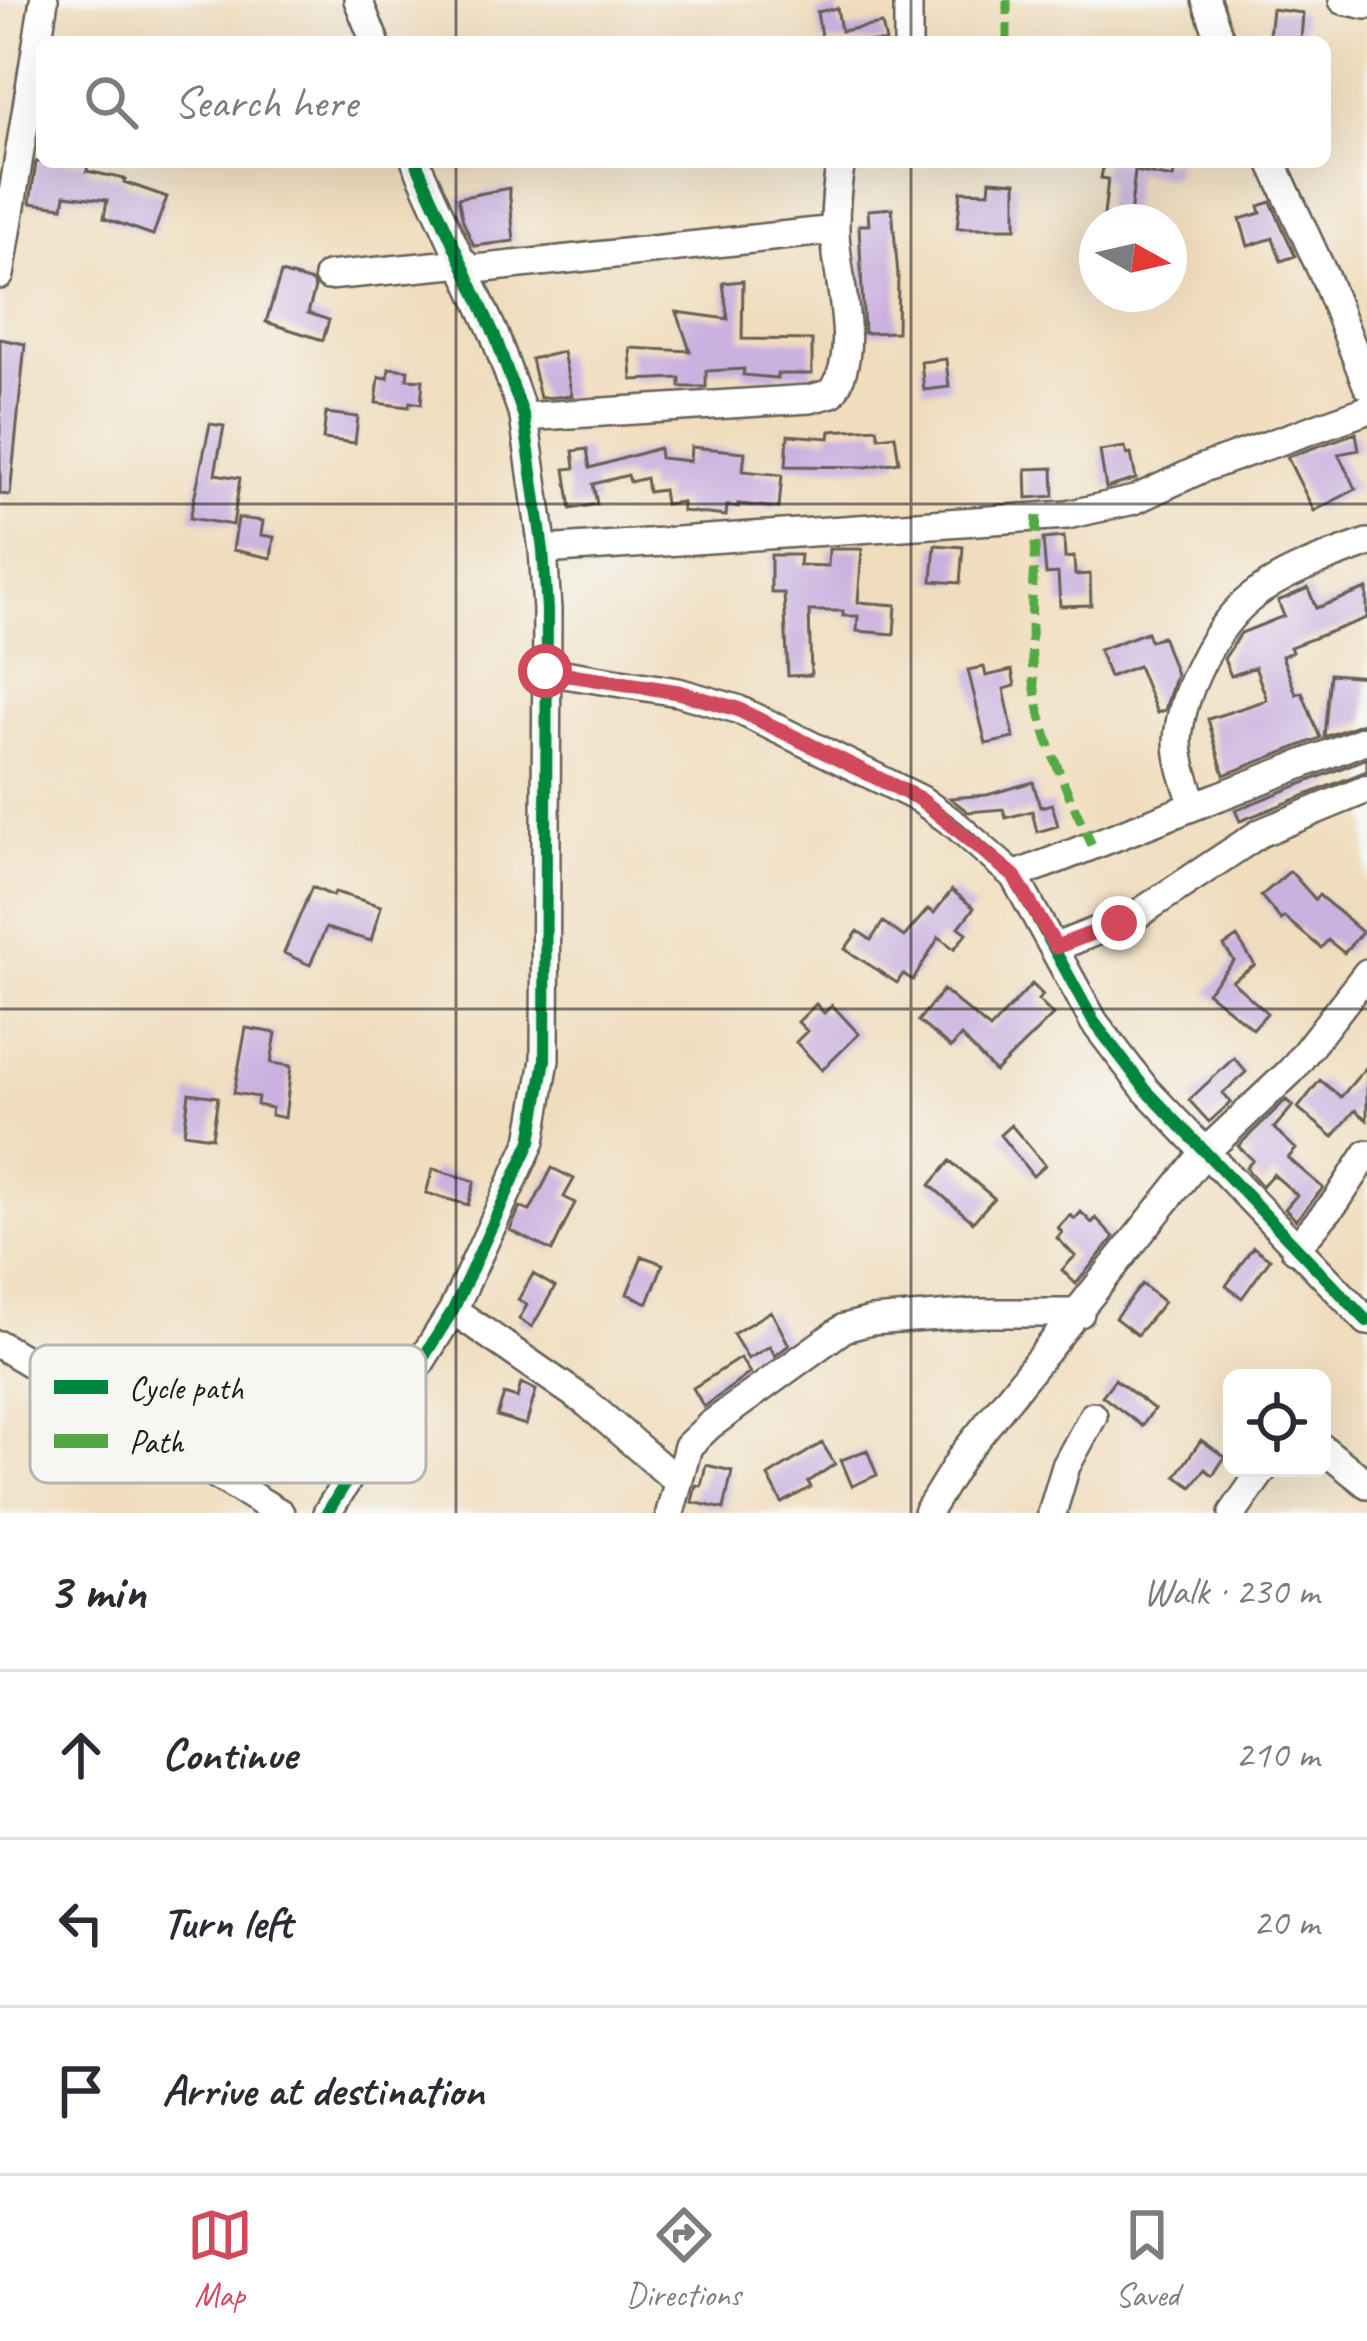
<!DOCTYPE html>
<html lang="en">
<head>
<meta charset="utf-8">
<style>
	:root { --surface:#fff; --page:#f2f2f3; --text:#2b2b33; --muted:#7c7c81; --line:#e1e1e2; --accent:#d1495b }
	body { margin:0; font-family:Caveat,sans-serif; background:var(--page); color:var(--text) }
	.controls { position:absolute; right:36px; bottom:36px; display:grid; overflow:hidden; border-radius:18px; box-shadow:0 12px 48px #0002 }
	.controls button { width:108px; height:108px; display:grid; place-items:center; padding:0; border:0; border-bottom:3px solid var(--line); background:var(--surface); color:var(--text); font:60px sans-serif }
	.compass { position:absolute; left:1079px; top:204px; width:108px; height:108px; border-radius:50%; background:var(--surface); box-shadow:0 12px 48px #0002; rotate:98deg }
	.stop { position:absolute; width:36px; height:36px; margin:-27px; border:9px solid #d1495b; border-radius:50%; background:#fff }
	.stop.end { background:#d1495b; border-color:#fff; box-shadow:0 3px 12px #0008 }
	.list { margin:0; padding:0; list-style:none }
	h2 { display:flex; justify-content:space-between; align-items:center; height:156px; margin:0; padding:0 48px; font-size:51px }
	h2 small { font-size:39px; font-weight:400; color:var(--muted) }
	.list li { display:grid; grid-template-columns:78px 1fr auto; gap:36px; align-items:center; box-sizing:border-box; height:168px; padding:0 48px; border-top:3px solid var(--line) }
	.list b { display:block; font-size:45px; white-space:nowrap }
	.list em { font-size:39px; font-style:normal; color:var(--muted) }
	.icon { flex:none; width:66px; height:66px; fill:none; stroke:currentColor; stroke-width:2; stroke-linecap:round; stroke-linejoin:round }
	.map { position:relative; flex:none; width:1367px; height:1513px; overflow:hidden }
	.search { position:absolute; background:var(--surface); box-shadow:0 12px 48px #0002; left:36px; right:36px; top:36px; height:132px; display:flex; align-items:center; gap:30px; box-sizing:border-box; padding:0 42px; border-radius:18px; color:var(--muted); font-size:45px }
	.sheet { height:660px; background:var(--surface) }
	nav { display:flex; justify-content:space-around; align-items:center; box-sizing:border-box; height:168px; border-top:3px solid var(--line); background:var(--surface); font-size:33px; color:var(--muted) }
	nav a { display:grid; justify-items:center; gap:6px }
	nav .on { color:var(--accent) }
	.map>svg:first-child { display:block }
	.building { fill:#cbb1df }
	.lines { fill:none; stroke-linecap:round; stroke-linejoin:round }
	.minor-casing { stroke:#666055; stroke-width:32 }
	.minor { stroke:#fff; stroke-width:27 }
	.quiet { stroke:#52a943; stroke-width:9; stroke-dasharray:18 9; stroke-linecap:butt }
	.cycleway-casing { stroke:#f6f6f2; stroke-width:20 }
	.cycleway { stroke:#00873e; stroke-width:12 }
	.route { stroke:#d1495b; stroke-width:15 }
	.grid { fill:none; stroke:#1c1c1c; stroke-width:3; stroke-opacity:0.55 }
	.key { fill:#f6f6f2; stroke:#b5b5b2; stroke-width:3 }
	.key-label { font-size:33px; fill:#1c1c1c }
</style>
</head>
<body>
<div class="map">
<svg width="1367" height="1513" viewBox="0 0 1367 1513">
	<rect width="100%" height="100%" fill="#f6f6f2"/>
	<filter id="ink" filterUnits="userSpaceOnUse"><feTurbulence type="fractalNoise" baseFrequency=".00833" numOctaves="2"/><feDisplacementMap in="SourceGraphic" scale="24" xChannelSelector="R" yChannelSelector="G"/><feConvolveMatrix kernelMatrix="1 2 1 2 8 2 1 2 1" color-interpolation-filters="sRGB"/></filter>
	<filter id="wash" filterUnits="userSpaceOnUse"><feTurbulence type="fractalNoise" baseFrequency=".004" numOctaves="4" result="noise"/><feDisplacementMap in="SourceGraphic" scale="48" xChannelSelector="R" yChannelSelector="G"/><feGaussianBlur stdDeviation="2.7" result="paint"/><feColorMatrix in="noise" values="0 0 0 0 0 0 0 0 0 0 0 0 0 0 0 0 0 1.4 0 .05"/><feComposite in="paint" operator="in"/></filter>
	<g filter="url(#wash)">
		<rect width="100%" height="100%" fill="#f0ddbe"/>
		<g id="blocks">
			<path class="building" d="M837,8L841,31L882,24L886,42H822L817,12Z
				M1272,9L1303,13L1301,40L1269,36Z
				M36,162H88L87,171L125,179L124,182L167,197L153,235L104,218L107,200L65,195L63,207L30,203Z
				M1104,162H1176L1173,178L1135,171L1130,217L1104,215L1108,179L1101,178Z
				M990,180L1016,182V228H957L961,191L989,192Z
				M509,188L514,241L474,246L463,221L458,198Z
				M1271,202L1295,256L1281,261L1273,238L1248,246L1240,219L1261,213L1259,206Z
				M892,208L898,275L897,332L864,333L859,225H869L868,210Z
				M281,273L312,282L315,288L308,313L329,320L323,340L266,322Z
				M743,281L742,339L812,340V374H777V378L743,375L744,369L706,371V387H680V378L632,380L630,348L690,351L677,312L728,319L723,283Z
				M0,339L25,344L10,495L0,494Z
				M563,352L572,396L540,398L531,359Z
				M946,359L949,387L924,390L921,362Z
				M389,368L408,370L407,379L423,380L421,404L410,402L409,407L376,403L379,377L388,378Z
				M326,413L358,417L355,443L323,439Z
				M210,424L224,426L215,474L240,478L233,525L190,518Z
				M877,428L879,437L895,435L899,462L866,467L786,466L788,435L829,438L830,431Z
				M1356,433L1359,450L1338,454L1356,489L1314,511L1287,457Z
				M691,447L745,452L743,471L782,475L779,508L738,504V507L727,506L726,516L682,511V502L665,504L663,490L648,492L646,478L630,482L628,475L593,484L597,504L571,509L565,469L575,468L573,451L587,449L590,468L659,448L660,458L690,461Z
				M1125,447L1127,455L1131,454L1136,479L1106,488L1100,451Z
				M1053,468L1054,496L1027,498L1026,469Z
				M238,518L263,521L261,535L274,537L271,558L233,550Z
				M1064,537L1065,558L1074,557L1075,575L1090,574L1091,605L1060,606L1058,573L1046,574L1043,539Z
				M935,545L963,547L960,583L932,581Z
				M829,549H862L858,602L896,605L894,634L857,631L858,616H843V611H809L811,675L788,676L784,593H771V555H800L799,565L828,566Z
				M1308,588L1316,608L1367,589V618L1290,647L1292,652L1282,656L1296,694L1302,692L1320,738L1224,775L1208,719L1267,700L1255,667L1231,676L1224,659L1241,633L1284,616L1278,601Z
				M1147,632L1150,641L1162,636L1176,674L1165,710L1157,713L1138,666L1109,677L1099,650Z
				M984,667L986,676L1012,670L1015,686L1004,689L1014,738L986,744L968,670Z
				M1330,674L1367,677L1366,722L1324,737Z
				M1367,758V771L1240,821L1235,810Z
				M1033,782L1040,807L1052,804L1058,826L1037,832L1032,811L1006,818L1003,809L968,812L950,798L987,795Z
				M1290,871L1315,899L1319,895L1362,932L1344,953L1328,940L1321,948L1284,917L1281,920L1261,896Z
				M312,887L333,896L335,892L381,906L371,941L326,928L310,965L284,953Z
				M952,890L974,908L959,927L967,933L954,949L939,937L913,980L903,974L897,983L845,949L858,931L871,940L883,922L904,937L928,909L934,913Z
				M1237,937L1255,965L1232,981L1267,1013L1253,1029L1207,992L1234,961L1224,946Z
				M1032,984L1043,995L1038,1000L1053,1015L995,1072L961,1036L951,1048L918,1021L943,990L990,1029Z
				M816,1004L824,1013L832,1005L859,1034L822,1070L796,1042L807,1031L798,1022Z
				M246,1028L276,1033L271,1063L291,1066L285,1118L271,1115L272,1108L257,1105L258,1097L234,1093Z
				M1234,1058L1246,1072L1223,1093L1231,1102L1209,1122L1189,1100Z
				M1367,1066V1120L1355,1110L1333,1137L1298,1108L1320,1080L1341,1097Z
				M189,1093L218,1097L212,1137L184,1133Z
				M1286,1100L1293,1106L1274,1128L1296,1149L1288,1158L1323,1188L1296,1220L1285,1209L1297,1195L1273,1174L1262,1186L1246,1168L1253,1160L1238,1146Z
				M1011,1125L1045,1165L1033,1176L1000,1135Z
				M950,1161L994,1198L973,1222L930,1185Z
				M552,1168L574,1179L564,1197L575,1203L552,1251L510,1230L520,1207L530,1211Z
				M433,1169L475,1181L468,1205L426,1193Z
				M1081,1212L1092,1223L1096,1218L1114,1237L1076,1284L1062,1270L1075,1256L1057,1238L1062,1232L1058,1228L1070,1215L1075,1219Z
				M1253,1247L1270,1259L1242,1298L1226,1286Z
				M642,1256L663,1264L648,1303L627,1294Z
				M533,1274L555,1287L532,1327L519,1319L527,1305L518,1300Z
				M1142,1284L1164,1302L1137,1335L1115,1318Z
				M771,1311L789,1345L775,1356L770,1346L748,1359L733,1334Z
				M740,1358L750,1373L704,1407L693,1388Z
				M1115,1379L1154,1409L1142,1426L1102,1396Z
				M521,1383L536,1390L526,1425L497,1416L504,1394L517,1398Z
				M1201,1440L1225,1457L1213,1475L1205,1469L1192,1487L1176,1476Z
				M822,1443L835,1464L808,1482L811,1487L782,1503L768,1476Z
				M867,1450L877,1475L852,1486L841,1460Z
				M706,1465L732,1471L724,1509L692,1502L696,1485L701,1486Z"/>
		</g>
	</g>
	<g filter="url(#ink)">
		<use href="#blocks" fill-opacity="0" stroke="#666055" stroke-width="3"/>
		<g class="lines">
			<defs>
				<path id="minor" d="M358,0L375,42
					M908,0V42
					M1206,0L1221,42
					M1343,0L1367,5
					M1272,162L1326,280L1367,385
					M467,270L835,230
					M0,275L44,0
					M328,276L464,263
					M524,417L810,399L832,393C863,348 835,280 835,228C835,206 837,183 841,162
					M543,550L1067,515L1134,500L1203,468L1367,410
					M545,671L678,692L737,709L920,799L957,826L1014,876L1094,1022L1146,1090L1367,1321
					M1194,805C1187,784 1178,763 1178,741C1180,696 1213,629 1248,600C1280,573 1328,557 1367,543
					M1014,876L1367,739
					M1056,947L1135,916L1260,833L1367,789
					M1295,1249L1337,1200L1367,1154
					M453,1310L586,1402L677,1481
					M0,1345L280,1513
					M1322,1448L1367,1484
					M327,1513L453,1310L531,1141L545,1060L547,610L543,550L524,417L495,336L416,162
					M670,1513L688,1446L710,1425L844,1328L871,1321L980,1313H1080
					M927,1513L962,1456L1204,1153L1291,1071L1367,973
					M1052,1513L1066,1466L1093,1416
					M1233,1513L1264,1468"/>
			</defs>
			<use href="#minor" class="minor-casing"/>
			<use href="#minor" class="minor"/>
			<path class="quiet" d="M1007,42V0
				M1037,516C1034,575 1026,638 1036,695C1046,748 1070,798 1092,845"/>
			<defs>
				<path id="cycleway" d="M545,671L678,692L737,709L920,799L957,826L1014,876L1094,1022L1146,1090L1367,1321
					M327,1513L453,1310L531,1141L545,1060L547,610L543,550L524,417L495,336L416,162"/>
			</defs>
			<use href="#cycleway" class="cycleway-casing"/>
			<use href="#cycleway" class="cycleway"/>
		</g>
	</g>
	<g class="lines" filter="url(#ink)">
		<path class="route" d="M545,671L678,692L737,709L920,799L1014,876L1056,947L1119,923"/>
	</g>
	<path class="grid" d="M456,0V42M911,0V42M456,162V1513M911,162V1513M0,504H1367M0,1009H1367"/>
	<rect x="30" y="1345" width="396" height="138" rx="18" class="key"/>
	<rect x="54" y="1380" width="54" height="14" fill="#00873e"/>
	<rect x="54" y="1434" width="54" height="14" fill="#52a943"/>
	<g class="key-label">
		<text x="129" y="1399">Cycle path</text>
		<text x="129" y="1453">Path</text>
	</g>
</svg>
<div class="controls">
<button><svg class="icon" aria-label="locate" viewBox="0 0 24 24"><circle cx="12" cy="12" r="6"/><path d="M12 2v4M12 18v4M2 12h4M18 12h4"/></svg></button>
</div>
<svg class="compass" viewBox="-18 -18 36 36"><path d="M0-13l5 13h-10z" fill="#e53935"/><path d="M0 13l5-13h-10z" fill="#7c7c81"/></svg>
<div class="stop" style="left:545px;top:671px"></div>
<div class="stop end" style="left:1119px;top:923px"></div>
<div class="search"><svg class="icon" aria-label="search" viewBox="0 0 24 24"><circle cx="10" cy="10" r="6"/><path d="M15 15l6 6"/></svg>Search here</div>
</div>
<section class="sheet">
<h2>3 min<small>Walk · 230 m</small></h2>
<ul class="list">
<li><svg class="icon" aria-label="ahead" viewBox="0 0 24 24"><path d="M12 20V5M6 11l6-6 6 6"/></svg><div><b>Continue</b></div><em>210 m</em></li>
<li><svg class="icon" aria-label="left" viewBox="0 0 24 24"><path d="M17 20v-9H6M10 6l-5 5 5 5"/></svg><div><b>Turn left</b></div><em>20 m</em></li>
<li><svg class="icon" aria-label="arrive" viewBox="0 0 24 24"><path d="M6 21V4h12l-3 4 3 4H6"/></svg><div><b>Arrive at destination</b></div></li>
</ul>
</section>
<nav>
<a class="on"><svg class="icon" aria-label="map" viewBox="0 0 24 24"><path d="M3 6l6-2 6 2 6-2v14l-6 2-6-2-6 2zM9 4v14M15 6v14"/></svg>Map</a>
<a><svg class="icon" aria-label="directions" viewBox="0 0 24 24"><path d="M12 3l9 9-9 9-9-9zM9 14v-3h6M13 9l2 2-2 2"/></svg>Directions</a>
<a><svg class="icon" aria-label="saved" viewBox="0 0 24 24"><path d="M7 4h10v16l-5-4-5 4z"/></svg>Saved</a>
</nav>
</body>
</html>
